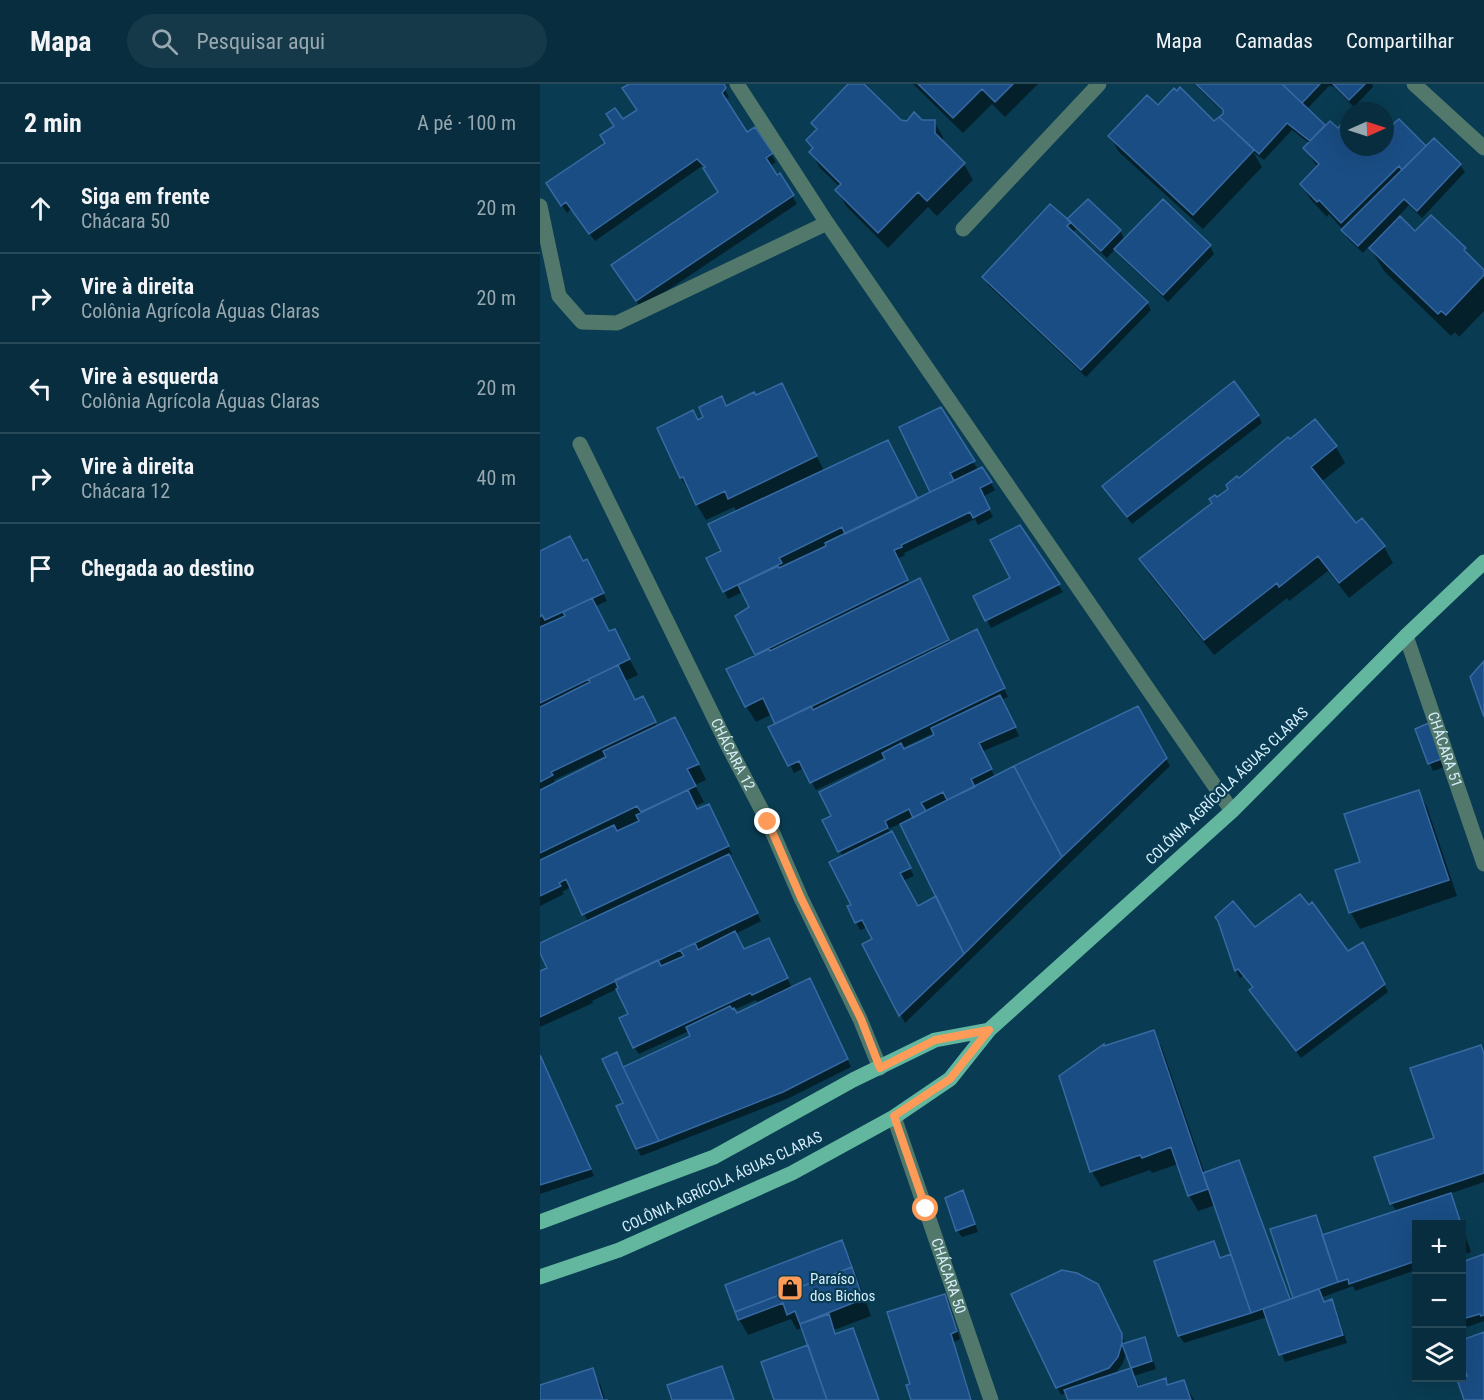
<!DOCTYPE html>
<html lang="pt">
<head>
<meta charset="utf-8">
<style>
	:root { --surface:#072d3e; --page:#153949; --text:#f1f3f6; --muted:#98a8b0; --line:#284958 }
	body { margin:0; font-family:"Roboto Condensed",sans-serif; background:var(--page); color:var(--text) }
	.controls { position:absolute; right:18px; bottom:18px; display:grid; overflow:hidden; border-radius:0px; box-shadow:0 6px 24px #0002 }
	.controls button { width:54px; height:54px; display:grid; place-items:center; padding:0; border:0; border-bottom:2px solid var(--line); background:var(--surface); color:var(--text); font:30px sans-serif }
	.compass { position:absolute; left:800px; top:18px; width:54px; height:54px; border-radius:50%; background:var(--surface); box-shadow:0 6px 24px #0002; rotate:87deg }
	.stop { position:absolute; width:18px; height:18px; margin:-14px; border:4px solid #fe9b58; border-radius:50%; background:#fff }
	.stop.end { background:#fe9b58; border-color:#fff; box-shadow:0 2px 6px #0008 }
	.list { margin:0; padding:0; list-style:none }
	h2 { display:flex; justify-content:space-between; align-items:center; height:78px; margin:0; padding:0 24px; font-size:26px }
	h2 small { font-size:20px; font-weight:400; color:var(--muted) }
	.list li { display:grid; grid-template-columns:39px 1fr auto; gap:18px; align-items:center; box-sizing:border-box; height:90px; padding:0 24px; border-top:2px solid var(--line) }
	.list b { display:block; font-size:22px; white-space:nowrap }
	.list p { margin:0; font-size:20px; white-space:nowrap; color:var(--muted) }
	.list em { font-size:20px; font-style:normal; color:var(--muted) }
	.icon { flex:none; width:33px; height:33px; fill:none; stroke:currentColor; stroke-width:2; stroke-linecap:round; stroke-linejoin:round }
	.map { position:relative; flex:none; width:944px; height:1316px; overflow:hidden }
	header { display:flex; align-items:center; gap:36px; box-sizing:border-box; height:84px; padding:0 30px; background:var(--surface); border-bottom:2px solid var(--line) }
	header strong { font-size:28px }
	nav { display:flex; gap:33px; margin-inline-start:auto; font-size:21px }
	.search { width:420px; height:54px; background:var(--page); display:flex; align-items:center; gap:15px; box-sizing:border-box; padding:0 21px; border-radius:33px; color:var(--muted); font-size:22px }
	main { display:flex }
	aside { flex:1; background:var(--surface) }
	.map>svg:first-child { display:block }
	.shadow { fill:#0007; fill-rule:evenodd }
	.building { fill:#1a4d84; stroke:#376aa3; stroke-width:1.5 }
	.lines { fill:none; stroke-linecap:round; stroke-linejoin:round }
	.minor { stroke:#51786b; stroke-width:15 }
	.major { stroke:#63b79f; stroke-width:15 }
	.route { stroke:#fe9b58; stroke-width:8 }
	.labels { text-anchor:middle; stroke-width:4.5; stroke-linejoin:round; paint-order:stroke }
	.street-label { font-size:15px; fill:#d6eefc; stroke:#093c52 }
	.poi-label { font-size:15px; fill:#d6eefc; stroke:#093c52; text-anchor:start }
</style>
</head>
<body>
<header>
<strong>Mapa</strong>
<div class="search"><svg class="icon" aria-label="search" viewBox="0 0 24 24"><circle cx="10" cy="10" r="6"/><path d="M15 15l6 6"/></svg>Pesquisar aqui</div>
<nav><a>Mapa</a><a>Camadas</a><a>Compartilhar</a></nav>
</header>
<main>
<aside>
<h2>2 min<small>A pé · 100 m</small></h2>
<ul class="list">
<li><svg class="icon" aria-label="ahead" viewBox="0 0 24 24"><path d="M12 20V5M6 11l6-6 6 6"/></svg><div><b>Siga em frente</b><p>Chácara 50</p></div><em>20 m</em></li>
<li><svg class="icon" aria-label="right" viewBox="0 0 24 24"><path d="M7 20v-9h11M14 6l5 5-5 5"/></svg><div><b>Vire à direita</b><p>Colônia Agrícola Águas Claras</p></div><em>20 m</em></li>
<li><svg class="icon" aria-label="left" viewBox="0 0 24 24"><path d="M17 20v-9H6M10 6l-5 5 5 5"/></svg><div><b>Vire à esquerda</b><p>Colônia Agrícola Águas Claras</p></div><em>20 m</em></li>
<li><svg class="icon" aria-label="right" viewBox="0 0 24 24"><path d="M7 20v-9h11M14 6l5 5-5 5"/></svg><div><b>Vire à direita</b><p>Chácara 12</p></div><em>40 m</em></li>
<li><svg class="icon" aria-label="arrive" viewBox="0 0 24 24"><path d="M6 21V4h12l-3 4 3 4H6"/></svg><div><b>Chegada ao destino</b></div></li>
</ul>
</aside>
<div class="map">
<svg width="944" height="1316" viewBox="0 0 944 1316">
	<rect width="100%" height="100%" fill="#093c52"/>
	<path class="shadow" d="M91,0H182L189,13L184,16L207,50L215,45L236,78L229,83L236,93L240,91L257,120L101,224L78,189L180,108L164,84L162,82L55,157L31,125L27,129L12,107L66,59L82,38L98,27Z
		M311,0H322L360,38L394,37L403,53V59L424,80L433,96L397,132L388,123L348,164L306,122L297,106L300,103L280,84L271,68L273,66L268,57L277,47L273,39Z
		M373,0H498L465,33L452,20L423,49Z
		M654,0H832L833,3L814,23L794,3L789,2L767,25L785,44L798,46L809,34V63H845V34L853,42L886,64L920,81L925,88L882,134L869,121L858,133L875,150L925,165L929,173L944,188V227L919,253L915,248L911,252L844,187L829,162L823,169L807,154L803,146L789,130L787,133L771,116L761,100L778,84L765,65L770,60L752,46L724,76L713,68L722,83L663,145L579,68L570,52L618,23L675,39H684L681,34L684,29Z
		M548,117L580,147L585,156L670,162L674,170L628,218L581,173L576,164L567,174L536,145L532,149L607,219L611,226L546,293L448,201L443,193L527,137Z
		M216,313L250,317L284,387L378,416L392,409L361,344L433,378L439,387L442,385L451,399L455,406L443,413L453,433L438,441L435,435L364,469L365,471L357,475L369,501L388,512L411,560L441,555L468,613L461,616L479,652L443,667L455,694L597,624L630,682L365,939L324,861L334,856L328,843L320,846L309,823L313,822L303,773L284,737L293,732L347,676L345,673L276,706L264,684L254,689L230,644L237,641L232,630L216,638L206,622L217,572L197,533L211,524L203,508L188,515L184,507L183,468L197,428L194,423L166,436L141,394L119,345L158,337L186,323ZM394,649L396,652L364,667L362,664ZM362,739L398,813L377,824L363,797L374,792L348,745Z
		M718,331L722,339L592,440L569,410Z
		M796,363L805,379L781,398L816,442L822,436L844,463L853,479L809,514L788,487L749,517L747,514L674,571L610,491L601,476L699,396Z
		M480,443L523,508L451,544L447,536L472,495Z
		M0,468L43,479L51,484L67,517L56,522L70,549L83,563L98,591L85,597L95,618L107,622L117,643L144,650L166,696L155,701L164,718L155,722L157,727L172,730L192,770L189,772L221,837L195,850L204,867L232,863L252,904L273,903L311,983L247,1015L101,1072L97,1064L85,1020L81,977L84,984L152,952L149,947L99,970L94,963L90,931L77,905L52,917L53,919L0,943V896L9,885L0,866V861L48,838L31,803L22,808L24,810L0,822ZM67,671L68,674L16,699L14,696ZM216,916L218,920L197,931L194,926Z
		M877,646L907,682L893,687Z
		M878,707L887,723L917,812L820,845L811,829L797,787L821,779Z
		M768,823L807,869L822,860L848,908L761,974L716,914L714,904L704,891L700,894L696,886L715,845Z
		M613,948L622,964L665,1090L699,1077L751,1217L755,1215L732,1146L775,1132L783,1152L857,1128L852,1120L836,1074L896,1054L940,963L944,969V1098L909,1110L914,1119L931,1168L922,1171V1140H876V1186L815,1207L813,1202L783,1213L785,1219L791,1217L796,1225L807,1259L745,1278L727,1233L644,1259L639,1251L674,1159L681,1175L693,1171L675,1121L658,1127L649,1111L638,1080L612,1089L610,1086L561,1103L552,1088L520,993Z
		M0,973L54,1092L0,1110Z
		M423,1108L438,1148L422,1153L417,1146Z
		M301,1158L310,1174L331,1232L294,1246L296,1251L312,1246L340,1316H236L270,1262L263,1243L257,1246L251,1235L208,1251L199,1235Z
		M944,1172V1237L927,1243L922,1232V1179Z
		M562,1209L586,1261L604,1255L608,1262L616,1285L594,1292L601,1304L625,1296L629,1302L644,1298L654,1316H529L527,1309L521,1311L517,1303ZM587,1268L593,1285L574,1291L582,1281Z
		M405,1212L409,1219L420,1255L414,1258L432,1316H372V1302Z
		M52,1286L61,1302L65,1316H0V1302Z"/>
	<path class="building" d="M89,0H184L186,4L182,9L207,48L215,43L233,69L226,74L237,91L240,89L254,111L96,217L71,181L178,108L163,84L165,83L157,75L49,150L26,118L21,122L6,99L65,59L60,51L74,42L66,30L75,24L83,35L97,26L82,4Z
		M308,0H324L361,36L367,37L374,28L382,36H395V49L425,79L387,117L378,108L338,149L295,106L301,100L269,68L273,64L266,56L277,45L271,39Z
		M378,0H473L455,18L442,5L413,34Z
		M656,0H742L785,41L770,57L747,39L719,70L679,33L683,30V26Z
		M742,0H780L762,19Z
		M793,0H825L809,16Z
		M640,3L674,37L679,33L714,66L653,131L568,52L607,11L618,21L634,4L637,7Z
		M809,32V63H845V32L853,40L859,35L886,62L862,86L859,82L801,139L779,116L777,118L760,100L779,80L763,64L790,37L798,44Z
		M894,54L921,80L877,127L864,115L818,162L801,146Z
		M548,115L581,146L561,167L527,135Z
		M623,115L671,161L623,211L574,165Z
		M510,120L531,138L527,142L608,218L541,286L442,193Z
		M891,131L926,164L924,166L944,186V191L906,231L901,227L898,230L829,164L860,132L875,147Z
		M694,297L719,331L587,433L562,402Z
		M242,299L277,372L188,415L185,407L156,421L143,393L140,394L117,344L153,326L158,336L163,333L159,323L182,312L186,322L214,308L216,311Z
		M401,323L435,377L410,389L414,397L390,408L359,343Z
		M775,335L797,362L771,383L816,439L822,434L845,462L799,499L778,472L739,503L737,499L664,556L599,475L672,419L669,415L675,411L677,413L688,405L686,401L697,392L699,394L748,353L750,355Z
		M348,356L378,415L305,450L302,443L239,474L242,479L183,508L166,474L181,467L168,440Z
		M442,383L452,398L440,404L450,425L433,434L430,428L361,461L362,463L354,466L368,496L215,571L195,532L209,523L198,501L238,482L239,484L286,462L285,459Z
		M480,441L520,500L445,537L433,512L470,494L450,456Z
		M30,452L43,477L47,475L64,509L5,536L2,531L0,533V467Z
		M380,494L409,556L235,640L223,614L205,623L186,585L229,565L230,567Z
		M52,514L69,547L75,545L90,575L0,619V543L25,532L23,528Z
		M437,545L465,604L270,699L259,677L248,682L228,643L271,622L273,626Z
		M944,577V633L930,593Z
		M78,581L95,616L103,612L116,638L11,688L13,691L0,698V623L50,598L49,595Z
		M460,611L476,643L439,659L452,685L431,695L435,703L407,716L403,708L381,719L386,727L373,734L369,725L345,737L348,744L298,768L282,736L291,732L279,708L345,675L342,669L361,659L364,665L394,651L391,644Z
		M598,622L627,674L522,773L474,682Z
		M135,633L159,680L147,685L156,702L101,728L97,722L0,769V706L66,673L63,667Z
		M891,638L904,674L888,680L875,645Z
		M474,682L522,773L424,870L360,740Z
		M148,706L157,725L169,720L189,762L42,831L26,795L19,799L21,802L0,812V776L74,741L77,747L99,737L96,731Z
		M879,706L909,796L809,829L795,786L820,778L804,730Z
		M352,747L371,784L360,789L378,822L396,812L424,870L359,932L322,860L332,855L322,836L315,839L307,822L311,821L289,778Z
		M189,770L218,829L0,933V887L7,884L0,869V859Z
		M760,810L769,821L772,818L808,867L823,858L845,900L756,967L709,906L713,903L698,885L695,887L678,837L675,833L693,817L715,843Z
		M195,847L204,865L229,854L248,894L212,911L210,909L93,964L79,934L88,930L76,905L78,904L75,896L118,876L121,882L144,872L140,866L155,859L158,866Z
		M270,894L308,975L243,1008L119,1057L83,983L150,952L146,943L190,922L192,925L194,924L197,929Z
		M614,946L668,1105L648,1112L631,1063L602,1074L600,1071L550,1088L519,992L564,960V962Z
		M941,961L944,970V1089L850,1120L834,1073L894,1054L870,984Z
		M77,968L83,983L119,1057L96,1065L76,1022L83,1019L62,975Z
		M0,971L51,1085L0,1101Z
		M699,1076L750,1215L711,1229L663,1089Z
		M423,1106L435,1140L416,1147L405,1114Z
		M911,1109L921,1140H876V1177L809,1200L808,1195L798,1198L782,1151Z
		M776,1131L798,1198L753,1214L730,1145Z
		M302,1156L312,1183L195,1228L185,1201Z
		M674,1157L680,1174L691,1170L711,1229L638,1252L614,1177Z
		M944,1170V1231L941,1232L940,1230L922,1235V1178Z
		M312,1183L323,1215L260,1240L255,1227L247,1231L243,1219L198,1236L195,1228Z
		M522,1186L537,1189L558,1200L582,1250V1259L578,1273L569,1284L516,1304L471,1210Z
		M779,1205L784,1218L792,1215L803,1251L739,1271L723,1225Z
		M405,1210L417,1247L411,1250L431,1316H371L366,1301L370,1300L347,1228Z
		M289,1230L295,1250L313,1244L339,1316H287L260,1240Z
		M944,1248V1316H924L917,1295L927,1292L922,1277V1256Z
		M605,1253L612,1277L591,1284L582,1260Z
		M268,1261L287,1316H234L221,1278Z
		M182,1282L194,1316H132L127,1301Z
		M53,1284L63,1316H68H0V1301Z
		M591,1284L598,1303L626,1294L627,1301L644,1296L651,1316H528L524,1306Z"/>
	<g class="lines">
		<g class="minor">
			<path d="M197,0L287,139L692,727"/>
			<path d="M874,0L944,64"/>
			<path d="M0,122L19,212L42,238L77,239L287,139"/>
			<path d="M423,145L559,0"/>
			<path id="s1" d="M40,360L187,660L228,738L261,814L320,935L340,984"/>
			<path id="s2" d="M866,552L944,780"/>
			<path id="s3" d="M354,1033L451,1316"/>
		</g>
		<path class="major" d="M0,1138L174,1073L313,996L395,956L449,946
			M0,1193L79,1166L252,1089L354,1033L410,995L449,946L692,727L866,552L944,478"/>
	</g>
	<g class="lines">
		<path class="route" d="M228,738L261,814L321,935L340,984L395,956L449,946L410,995L354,1032L386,1125"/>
	</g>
	<defs>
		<symbol id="shop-square" viewBox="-11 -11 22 22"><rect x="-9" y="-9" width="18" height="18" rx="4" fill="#fe9b58" stroke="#093c52"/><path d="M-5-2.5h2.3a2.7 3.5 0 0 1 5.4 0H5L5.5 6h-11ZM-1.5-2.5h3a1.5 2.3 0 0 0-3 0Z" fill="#111"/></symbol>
	</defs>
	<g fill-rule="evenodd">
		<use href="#shop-square" x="235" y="1189" width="30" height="30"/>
	</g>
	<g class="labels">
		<g class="street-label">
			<text dy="5" stroke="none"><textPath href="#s2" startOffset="120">CHÁCARA 51</textPath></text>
			<text dy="5" stroke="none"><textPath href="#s1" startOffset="346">CHÁCARA 12</textPath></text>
			<text transform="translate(687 702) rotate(-44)" y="5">COLÔNIA AGRÍCOLA ÁGUAS CLARAS</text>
			<text transform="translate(182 1098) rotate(-25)" y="5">COLÔNIA AGRÍCOLA ÁGUAS CLARAS</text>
			<text dy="5" stroke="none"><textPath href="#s3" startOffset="168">CHÁCARA 50</textPath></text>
		</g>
		<g class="poi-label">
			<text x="270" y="1200">Paraíso<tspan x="270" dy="17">dos Bichos</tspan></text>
		</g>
	</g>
</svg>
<div class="controls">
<button>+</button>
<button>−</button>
<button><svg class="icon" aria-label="layers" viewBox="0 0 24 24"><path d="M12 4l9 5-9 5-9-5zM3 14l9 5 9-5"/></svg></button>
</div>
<svg class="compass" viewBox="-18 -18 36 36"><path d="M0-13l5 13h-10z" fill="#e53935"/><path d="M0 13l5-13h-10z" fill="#98a8b0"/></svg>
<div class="stop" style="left:386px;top:1125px"></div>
<div class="stop end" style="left:228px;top:738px"></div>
</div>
</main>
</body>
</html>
